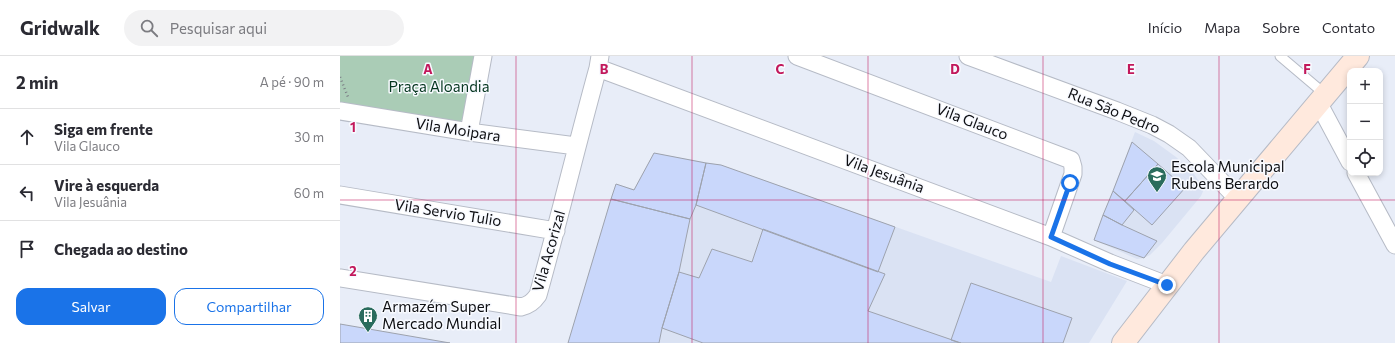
<!DOCTYPE html>
<html lang="pt">
<head>
<meta charset="utf-8">
<style>
	:root { --surface:#fff; --page:#f2f2f3; --text:#2b2b33; --muted:#7c7c81; --line:#e1e1e2; --accent:#1a73e8 }
	body { margin:0; font-family:Commissioner,sans-serif; background:var(--page); color:var(--text) }
	.controls { position:absolute; right:12px; top:12px; display:grid; overflow:hidden; border-radius:8px; box-shadow:0 2px 6px #0003 }
	.controls button { width:36px; height:36px; display:grid; place-items:center; padding:0; border:0; border-bottom:1px solid var(--line); background:var(--surface); color:var(--text); font:20px sans-serif }
	.stop { position:absolute; width:12px; height:12px; margin:-9px; border:3px solid #1a73e8; border-radius:50%; background:#fff }
	.stop.end { background:#1a73e8; border-color:#fff; box-shadow:0 1px 4px #0008 }
	.list { margin:0; padding:0; list-style:none }
	h2 { display:flex; justify-content:space-between; align-items:center; height:52px; margin:0; padding:0 16px; font-size:17px }
	h2 small { font-size:13px; font-weight:400; color:var(--muted) }
	.list li { display:grid; grid-template-columns:26px 1fr auto; gap:12px; align-items:center; box-sizing:border-box; height:56px; padding:0 16px; border-top:1px solid var(--line) }
	.list b { display:block; font-size:15px; white-space:nowrap }
	.list p { margin:0; font-size:13px; white-space:nowrap; color:var(--muted) }
	.list em { font-size:13px; font-style:normal; color:var(--muted) }
	.actions { display:flex; gap:8px; padding:12px 16px }
	.actions a { flex:1; padding:9px 0; border:1px solid var(--accent); border-radius:12px; text-align:center; font-size:14px; color:var(--accent) }
	.actions .main { background:var(--accent); color:#fff }
	.icon { flex:none; width:22px; height:22px; fill:none; stroke:currentColor; stroke-width:2; stroke-linecap:round; stroke-linejoin:round }
	.map { position:relative; flex:none; width:1055px; height:287px; overflow:hidden }
	header { display:flex; align-items:center; gap:24px; box-sizing:border-box; height:56px; padding:0 20px; background:var(--surface); border-bottom:1px solid var(--line) }
	header strong { font-size:19px }
	nav { display:flex; gap:22px; margin-inline-start:auto; font-size:14px }
	.search { width:280px; height:36px; background:var(--page); display:flex; align-items:center; gap:10px; box-sizing:border-box; padding:0 14px; border-radius:22px; color:var(--muted); font-size:15px }
	main { display:flex }
	aside { flex:1; background:var(--surface) }
	.map>svg:first-child { display:block }
	.built { fill:#dae2f3 }
	.green { fill:#aaccb6 }
	.building { fill:#c9d7fb; stroke:#9da2ad }
	.lines { fill:none; stroke-linecap:round; stroke-linejoin:round }
	.service-casing { stroke:#b6bbc6; stroke-width:11 }
	.minor-casing { stroke:#b6bbc6; stroke-width:19 }
	.secondary-casing { stroke:#b6bbc6; stroke-width:24 }
	.path { stroke:#7a7d84; stroke-width:2.5; stroke-dasharray:1 3; stroke-linecap:butt }
	.service { stroke:#fff; stroke-width:9 }
	.minor { stroke:#fff; stroke-width:17 }
	.secondary { stroke:#ffe9dd; stroke-width:22 }
	.route { stroke:#1a73e8; stroke-width:5 }
	.grid { fill:none; stroke:#c2185b; stroke-width:1; stroke-opacity:0.55 }
	.labels { text-anchor:middle; stroke-width:3; stroke-linejoin:round; paint-order:stroke }
	.park-label { font-size:15px; fill:#05361f; stroke:#f8faff }
	.street-label { font-size:15px; fill:#0d0e12; stroke:#f8faff }
	.poi-label { font-size:15px; fill:#0d0e12; stroke:#f8faff; text-anchor:start }
	.grid-label { font-size:13px; text-anchor:middle; font-weight:bold; fill:#c2185b; stroke:#f8faff; stroke-width:3; stroke-linejoin:round; paint-order:stroke }
</style>
</head>
<body>
<header>
<strong>Gridwalk</strong>
<div class="search"><svg class="icon" aria-label="search" viewBox="0 0 24 24"><circle cx="10" cy="10" r="6"/><path d="M15 15l6 6"/></svg>Pesquisar aqui</div>
<nav><a>Início</a><a>Mapa</a><a>Sobre</a><a>Contato</a></nav>
</header>
<main>
<aside>
<h2>2 min<small>A pé · 90 m</small></h2>
<ul class="list">
<li><svg class="icon" aria-label="ahead" viewBox="0 0 24 24"><path d="M12 20V5M6 11l6-6 6 6"/></svg><div><b>Siga em frente</b><p>Vila Glauco</p></div><em>30 m</em></li>
<li><svg class="icon" aria-label="left" viewBox="0 0 24 24"><path d="M17 20v-9H6M10 6l-5 5 5 5"/></svg><div><b>Vire à esquerda</b><p>Vila Jesuânia</p></div><em>60 m</em></li>
<li><svg class="icon" aria-label="arrive" viewBox="0 0 24 24"><path d="M6 21V4h12l-3 4 3 4H6"/></svg><div><b>Chegada ao destino</b></div></li>
</ul>
<div class="actions"><a class="main">Salvar</a><a>Compartilhar</a></div>
</aside>
<div class="map">
<svg width="1055" height="287" viewBox="0 0 1055 287">
	<rect width="100%" height="100%" fill="#e8edf8"/>
	<path class="built" d="M795,76L814,85L836,101L852,115L864,133L861,140L822,187L810,199L804,202L797,203L754,184Z
		M314,97L381,109L711,226L721,200L787,225L749,287H228L276,128L294,133Z"/>
	<path class="green" d="M0,0H137L125,62L121,65L116,66L0,48Z"/>
	<path class="building" d="M792,86L818,108L785,145L773,135Z
		M314,97L366,107L356,149L350,163L271,143L276,128L294,134Z
		M366,107L381,109L555,171L538,216L356,149Z
		M818,108L845,132L812,169L785,145Z
		M773,135L794,154L782,169L763,159Z
		M271,143L350,163L339,216L322,272L319,287H228Z
		M763,159L782,169L817,185L804,202L754,184Z
		M423,173L545,218L528,255L621,287H363L322,272L339,216L359,222L372,193L412,206Z
		M631,227L732,262L723,287H620L611,284Z
		M0,268L110,287H0Z"/>
	<g class="lines">
		<defs>
			<path id="service" d="M940,0L986,39"/>
			<path id="minor" d="M457,0L731,104L733,111V118L711,181
				M628,0L777,55L812,69L829,78L849,92L899,144
				M258,12L711,181L770,207L827,229
				M979,48L1010,106
				M0,55L129,76L236,90
				M129,76L143,0
				M1016,117L1055,189
				M0,139L216,175
				M0,222L181,251C189,249 193,246 198,239C219,164 237,88 258,12L260,0"/>
			<path id="secondary" d="M783,287L854,195L1018,0"/>
		</defs>
		<use href="#service" class="service-casing"/>
		<use href="#minor" class="minor-casing"/>
		<use href="#secondary" class="secondary-casing"/>
		<path class="path" d="M0,21L8,41"/>
		<use href="#service" class="service"/>
		<use href="#minor" class="minor"/>
		<use href="#secondary" class="secondary"/>
	</g>
	<g class="lines">
		<path class="route" d="M730,127L711,181L770,208L827,229"/>
	</g>
	<path class="grid" d="M176,0V287M352,0V287M528,0V287M703,0V287M879,0V287M0,144H1055"/>
	<defs>
		<symbol id="school-pin" viewBox="-11 -11 22 30"><path d="M0 17L-7.5 6A9.5 9.5 0 1 1 7.5 6Z" fill="#2a6c5d" stroke="#f8faff"/><path d="M0-5L7-2L0 1L-7-2ZM-4 1L0 2.5L4 1V4Q0 6-4 4Z" fill="#fff"/></symbol>
		<symbol id="building-pin" viewBox="-11 -11 22 30"><path d="M0 17L-7.5 6A9.5 9.5 0 1 1 7.5 6Z" fill="#2a6c5d" stroke="#f8faff"/><path d="M-4-6H4V6H1V3H-1V6H-4ZM-2.5-4.3h1.7v1.8h-1.7ZM.8-4.3h1.7v1.8H.8ZM-2.5-1h1.7V.8h-1.7ZM.8-1h1.7V.8H.8Z" fill="#fff"/></symbol>
	</defs>
	<g fill-rule="evenodd">
		<use href="#school-pin" x="806" y="109" width="22" height="30"/>
		<use href="#building-pin" x="17" y="249" width="22" height="30"/>
	</g>
	<g class="labels">
		<g class="park-label">
			<text x="99" y="36">Praça Aloandia</text>
		</g>
		<g class="street-label">
			<text transform="translate(774 55) rotate(22)" y="5">Rua São Pedro</text>
			<text transform="translate(632 66) rotate(21)" y="5">Vila Glauco</text>
			<text transform="translate(118 74) rotate(9)" y="5">Vila Moipara</text>
			<text transform="translate(544 118) rotate(20)" y="5">Vila Jesuânia</text>
			<text transform="translate(108 157) rotate(9)" y="5">Vila Servio Tulio</text>
			<text transform="translate(209 195) rotate(-74)" y="5">Vila Acorizal</text>
		</g>
		<g class="poi-label">
			<text x="831" y="116">Escola Municipal<tspan x="831" dy="17">Rubens Berardo</tspan></text>
			<text x="42" y="256">Armazém Super<tspan x="42" dy="17">Mercado Mundial</tspan></text>
		</g>
	</g>
	<g class="grid-label">
		<text x="88" y="18">A</text>
		<text x="264" y="18">B</text>
		<text x="440" y="18">C</text>
		<text x="615" y="18">D</text>
		<text x="791" y="18">E</text>
		<text x="967" y="18">F</text>
		<text x="13" y="76">1</text>
		<text x="13" y="220">2</text>
	</g>
</svg>
<div class="controls">
<button>+</button>
<button>−</button>
<button><svg class="icon" aria-label="locate" viewBox="0 0 24 24"><circle cx="12" cy="12" r="6"/><path d="M12 2v4M12 18v4M2 12h4M18 12h4"/></svg></button>
</div>
<div class="stop" style="left:730px;top:127px"></div>
<div class="stop end" style="left:827px;top:229px"></div>
</div>
</main>
</body>
</html>
